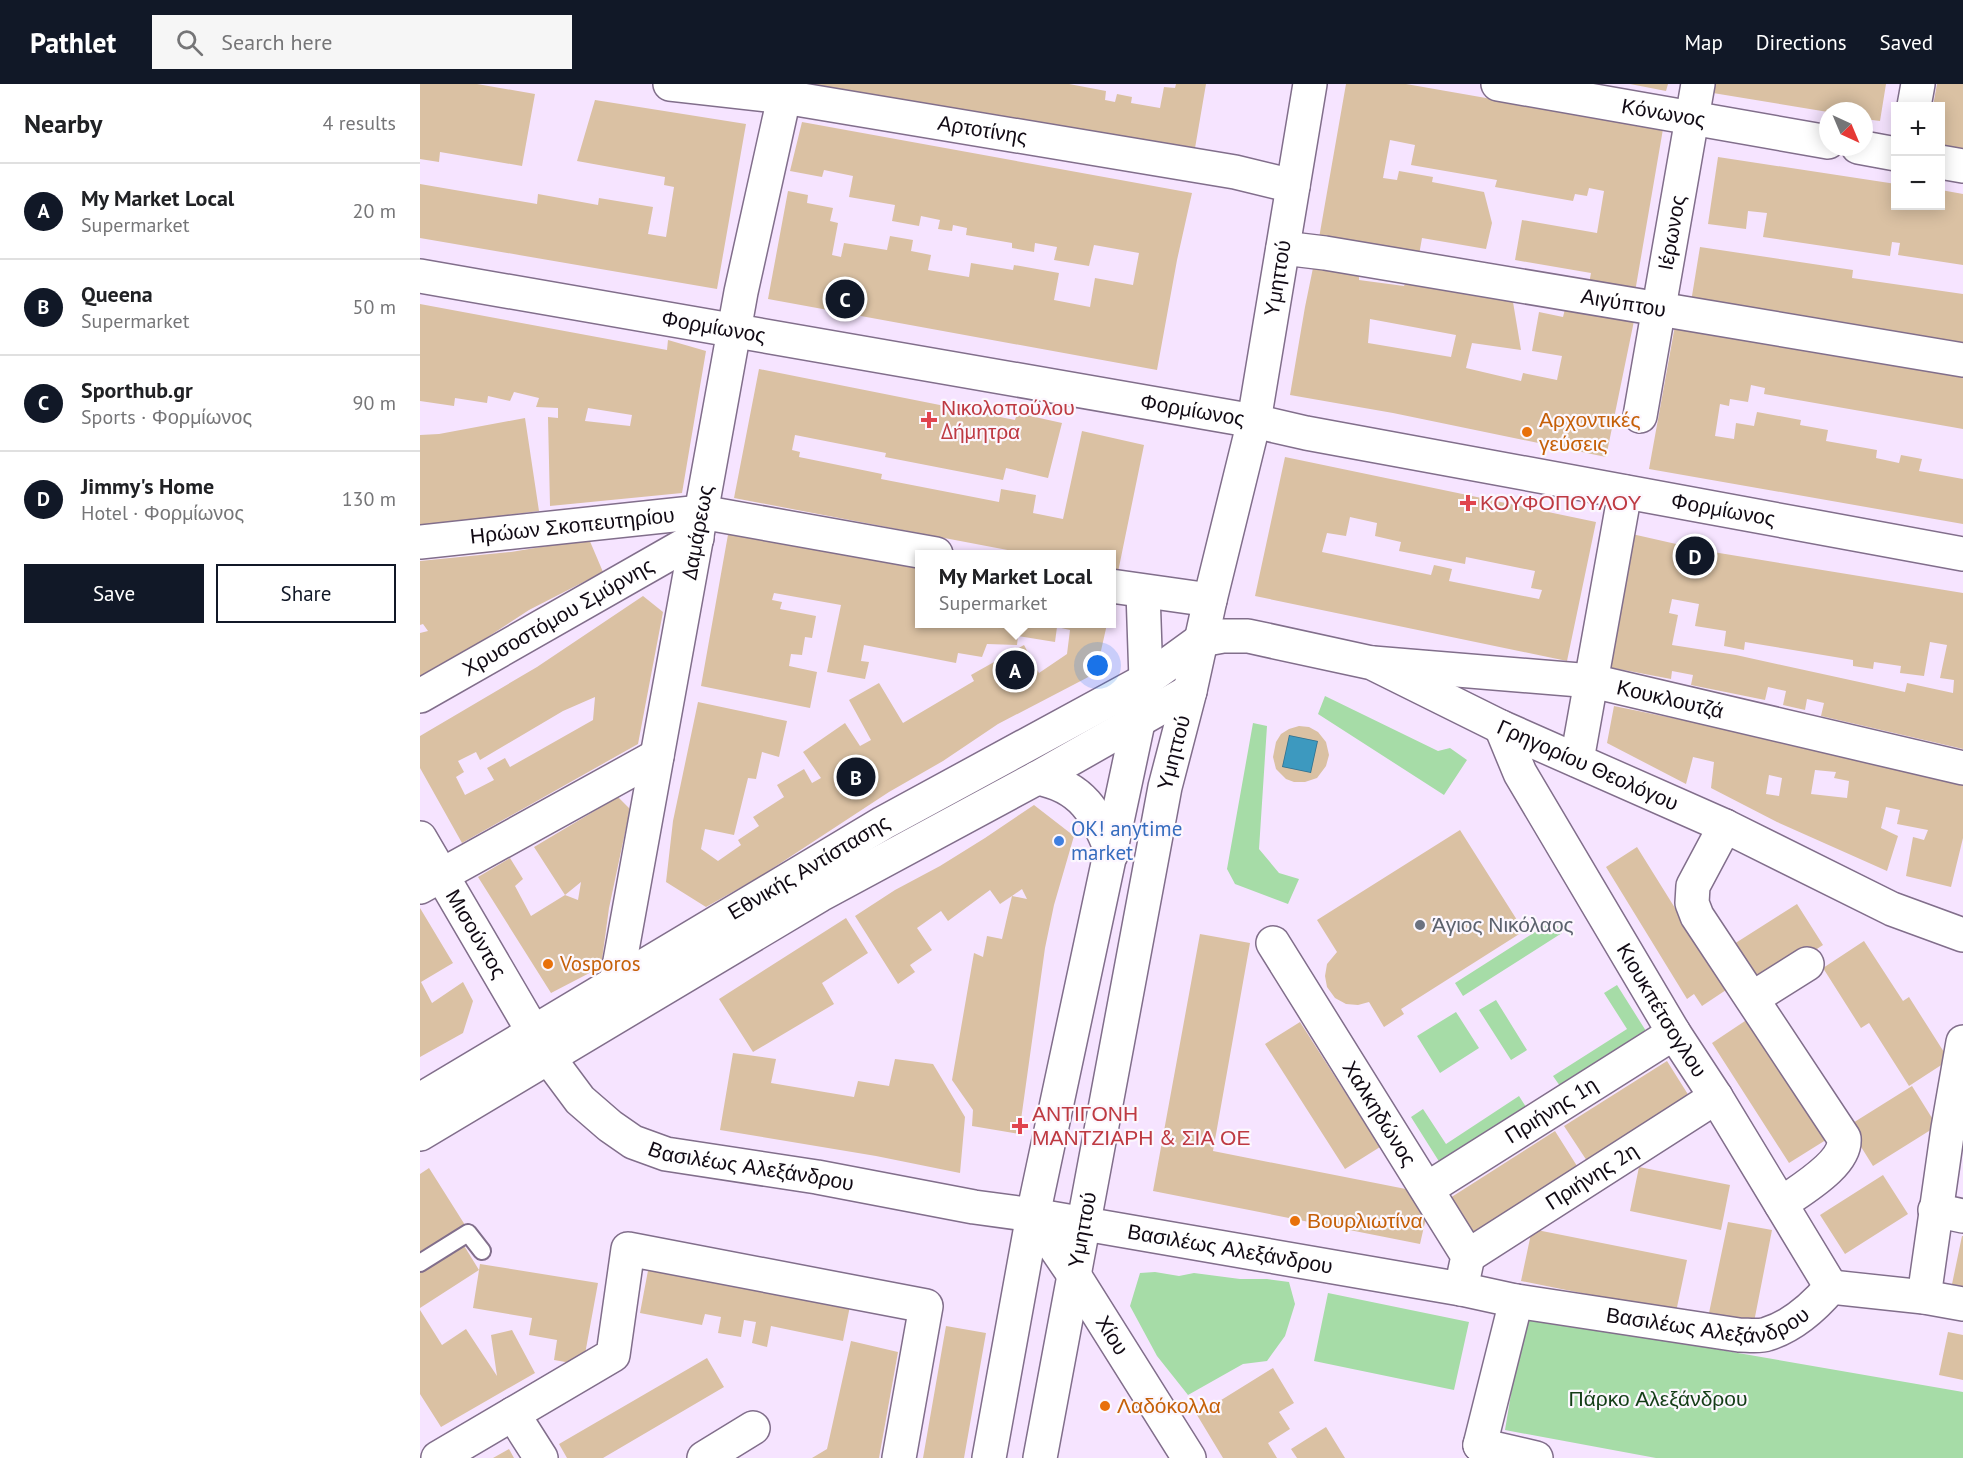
<!DOCTYPE html>
<html lang="en">
<head>
<meta charset="utf-8">
<style>
	:root { --surface:#fff; --page:#f6f6f6; --text:#202124; --muted:#757577; --line:#e0e0e0; --accent:#111827 }
	body { margin:0; font-family:"PT Sans",sans-serif; background:var(--page); color:var(--text) }
	.controls { position:absolute; right:18px; top:18px; display:grid; overflow:hidden; border-radius:0px; box-shadow:0 3px 15px #0003 }
	.controls button { width:54px; height:54px; display:grid; place-items:center; padding:0; border:0; border-bottom:2px solid var(--line); background:var(--surface); color:var(--text); font:30px sans-serif }
	.compass { position:absolute; left:1399px; top:18px; width:54px; height:54px; border-radius:50%; background:var(--surface); box-shadow:0 3px 15px #0003; rotate:136deg }
	.you { position:absolute; left:678px; top:582px; width:21px; height:21px; margin:-15px; border:4px solid #fff; border-radius:50%; background:#1a73e8; box-shadow:0 0 0 9px #1a73e833 }
	.badge { display:grid; place-items:center; width:39px; height:39px; border-radius:50%; background:var(--accent); color:#fff; font-size:20px; font-weight:700 }
	.pin { position:absolute; translate:-50% -50%; border:3px solid #fff; box-shadow:0 2px 6px #0006 }
	.popup { position:absolute; left:495px; top:466px; width:201px; height:78px; box-sizing:border-box; display:grid; place-content:center; border-radius:0px; background:var(--surface); filter:drop-shadow(0 2px 4px #0005); font-size:20px; white-space:nowrap; color:var(--muted) }
	.popup b { font-size:22px; color:var(--text) }
	.popup::after { content:''; position:absolute; left:50%; top:100%; margin-left:-12px; border:12px solid transparent; border-top-color:var(--surface) }
	.list { margin:0; padding:0; list-style:none }
	h2 { display:flex; justify-content:space-between; align-items:center; height:78px; margin:0; padding:0 24px; font-size:26px }
	h2 small { font-size:20px; font-weight:400; color:var(--muted) }
	.list li { display:grid; grid-template-columns:39px 1fr auto; gap:18px; align-items:center; box-sizing:border-box; height:96px; padding:0 24px; border-top:2px solid var(--line) }
	.list b { display:block; font-size:22px; white-space:nowrap }
	.list p { margin:0; font-size:20px; white-space:nowrap; color:var(--muted) }
	.list em { font-size:20px; font-style:normal; color:var(--muted) }
	.actions { display:flex; gap:12px; padding:18px 24px }
	.actions a { flex:1; padding:14px 0; border:2px solid var(--accent); border-radius:0px; text-align:center; font-size:21px; color:var(--accent) }
	.actions .main { background:var(--accent); color:#fff }
	.icon { flex:none; width:33px; height:33px; fill:none; stroke:currentColor; stroke-width:2; stroke-linecap:round; stroke-linejoin:round }
	.map { position:relative; flex:none; width:1543px; height:1374px; overflow:hidden }
	header { display:flex; align-items:center; gap:36px; box-sizing:border-box; height:84px; padding:0 30px; background:var(--accent); color:#fff }
	header strong { font-size:28px }
	nav { display:flex; gap:33px; margin-inline-start:auto; font-size:21px }
	.search { width:420px; height:54px; background:var(--page); display:flex; align-items:center; gap:15px; box-sizing:border-box; padding:0 21px; border-radius:0px; color:var(--muted); font-size:22px }
	main { display:flex }
	aside { flex:1; background:var(--surface) }
	.map>svg:first-child { display:block }
	.green { fill:#a6dca7 }
	.water { fill:#3d99bf; stroke:#306e8c; stroke-width:1.5 }
	.building { fill:#dac1a3; fill-rule:evenodd }
	.lines { fill:none; stroke-linecap:round; stroke-linejoin:round }
	.service-casing { stroke:#816e8b; stroke-width:20 }
	.minor-casing { stroke:#816e8b; stroke-width:36 }
	.tertiary-casing { stroke:#816e8b; stroke-width:36 }
	.secondary-casing { stroke:#816e8b; stroke-width:36 }
	.service { stroke:#fff; stroke-width:16 }
	.minor { stroke:#fff; stroke-width:33 }
	.tertiary { stroke:#fff; stroke-width:33 }
	.secondary { stroke:#fff; stroke-width:33 }
	.health-dot { fill:#e0444e; stroke:#fcf7fe; stroke-width:2 }
	.food-dot { fill:#e8710a; stroke:#fcf7fe; stroke-width:2 }
	.shop-dot { fill:#3f7fe0; stroke:#fcf7fe; stroke-width:2 }
	.worship-dot { fill:#6b7280; stroke:#fcf7fe; stroke-width:2 }
	.labels { text-anchor:middle; stroke-width:4.5; stroke-linejoin:round; paint-order:stroke }
	.street-label { font-size:21px; fill:#110a14; stroke:#fcf7fe }
	.health-label { font-size:21px; fill:#be3a42; stroke:#fcf7fe; text-anchor:start }
	.food-label { font-size:21px; fill:#c56008; stroke:#fcf7fe; text-anchor:start }
	.shop-label { font-size:21px; fill:#366cbe; stroke:#fcf7fe; text-anchor:start }
	.worship-label { font-size:21px; fill:#5b616d; stroke:#fcf7fe; text-anchor:start }
	.park-label { font-size:21px; fill:#133d16; stroke:#fcf7fe }
</style>
</head>
<body>
<header>
<strong>Pathlet</strong>
<div class="search"><svg class="icon" aria-label="search" viewBox="0 0 24 24"><circle cx="10" cy="10" r="6"/><path d="M15 15l6 6"/></svg>Search here</div>
<nav><a>Map</a><a>Directions</a><a>Saved</a></nav>
</header>
<main>
<aside>
<h2>Nearby<small>4 results</small></h2>
<ul class="list">
<li><span class="badge">A</span><div><b>My Market Local</b><p>Supermarket</p></div><em>20 m</em></li>
<li><span class="badge">B</span><div><b>Queena</b><p>Supermarket</p></div><em>50 m</em></li>
<li><span class="badge">C</span><div><b>Sporthub.gr</b><p>Sports · Φορμίωνος</p></div><em>90 m</em></li>
<li><span class="badge">D</span><div><b>Jimmy's Home</b><p>Hotel · Φορμίωνος</p></div><em>130 m</em></li>
</ul>
<div class="actions"><a class="main">Save</a><a>Share</a></div>
</aside>
<div class="map">
<svg width="1543" height="1374" viewBox="0 0 1543 1374">
	<rect width="100%" height="100%" fill="#f6e4ff"/>
	<path class="green" d="M905,612L1018,667L1030,664L1047,676L1024,711L898,630Z
		M833,639L847,642L839,765L859,789L879,795L868,820L815,800L807,785Z
		M1134,836L1142,849L1043,912L1035,899Z
		M1197,901L1226,947L1140,1002L1133,992L1207,945L1184,909Z
		M1076,916L1107,966L1091,976L1059,926Z
		M1036,928L1059,964L1020,989L997,952Z
		M1099,1012L1106,1023L1020,1079L991,1033L1003,1025L1026,1060Z
		M735,1188L759,1192L774,1189L820,1195H847L869,1198L875,1220L865,1252L847,1277L823,1280L768,1311L737,1272L710,1222L720,1189Z
		M908,1209L1049,1238L1034,1306L894,1277Z
		M1104,1232L1543,1308V1374H1236L1085,1346Z"/>
	<path class="water" d="M869,651L898,657L891,689L862,683Z"/>
	<path class="building" d="M0,0H57L115,10L102,82L20,68L19,78L0,75Z
		M391,0H649L686,7L685,16L695,18L697,10L712,13L711,19L740,24L744,3L755,4L756,0H786L774,70L390,5Z
		M926,0H986L1243,45L1215,208L1169,200L1171,189L1095,176L1102,136L1177,149L1184,107L1169,104L1167,112L1155,110L1153,117L1075,103L1077,96L991,81L995,61L970,56L963,94L977,96L979,87L1013,93L1012,98L1064,108L1072,139L1066,165L1002,154L999,171L899,154Z
		M1210,0H1248L1246,7Z
		M1295,0H1466L1460,37L1444,35V27L1408,28L1293,9Z
		M1517,0H1543V72L1521,69V22H1513Z
		M175,16L326,40L297,205L0,154V100L117,120L118,110L178,121L179,114L233,123L228,150L246,153L254,103L244,101L245,93L157,77Z
		M382,38L772,109L757,176L737,286L348,215L368,107L388,111L387,119L413,124L410,137L418,139L412,171L421,173L424,159L467,166L470,152L493,156L491,167L511,171L508,186L549,193L551,179L593,186L594,181L639,189L634,216L670,223L675,194L713,201L719,169L674,161L669,182L634,176L637,163L615,159L614,168L592,164V159L546,151L547,144L533,141L532,147L518,145L520,136L501,132L499,142L472,137L475,121L429,113L433,92L404,86L402,93L370,87Z
		M1298,73L1476,100V122H1521V106L1543,110V181L1478,171L1480,159L1472,158L1470,172L1343,153L1347,129L1328,127L1326,145L1288,140Z
		M1280,163L1433,186L1432,194L1543,210V259L1271,218Z
		M894,179L939,186V196L984,202L988,194L1092,212L1101,266L1052,259L1046,284L1101,297L1103,289L1137,296L1142,272L1112,267L1119,228L1143,233L1146,221L1215,232L1186,373L973,329L870,311L885,223ZM950,235L1036,251L1031,273L948,259Z
		M0,220L247,266L248,256L286,267L262,409L130,422L128,333L138,334V324L116,323L119,314L94,308L90,317L68,312L67,319L35,314L34,322L0,317ZM168,324L212,331L210,342L165,337Z
		M1256,236L1543,286V345L1344,310L1345,304L1331,301L1328,318L1310,315L1309,322L1300,320L1295,352L1314,355L1316,339L1334,342L1337,328L1381,336L1380,341L1408,346L1406,357L1457,366L1456,374L1479,379L1481,371L1502,375L1499,387L1543,395V440L1229,385Z
		M339,285L595,336L597,329L642,339L628,394L586,384L583,396L465,373L466,369L375,351L372,366L380,368L379,373L462,390L461,395L579,418L581,405L616,411L613,429L643,435L662,347L724,361L698,488L691,486V470H609L314,414Z
		M105,334L119,427L0,442V351L19,350Z
		M865,373L1176,438L1147,577L835,512ZM930,433L957,439L955,452L981,458L979,467L1045,480L1046,473L1115,487L1111,504L1122,506L1119,515L1029,497L1032,485L1014,481L1011,491L902,468L907,449L926,452Z
		M309,445L499,482V540H687L676,589L578,640L523,677L469,708L341,792L286,823L246,798L253,737L278,618L367,637L359,673L342,668L336,695L328,694L314,751L285,745L281,765L298,777L321,761L318,756L339,742L333,733L364,713L357,701L384,685L392,699L401,694L383,668L425,639L440,662L451,656L429,616L459,599L483,639L554,597L551,591L604,561L619,589L647,570L650,546L637,543L635,558L598,552L597,561L567,560L562,573L538,569L536,579L444,561L441,577L449,578L445,595L407,588L421,521L354,509L352,516L362,518L360,525L396,532L392,554L385,553L382,571L371,570L369,582L397,588L390,624L281,602Z
		M1212,450L1287,467L1543,509V665L1401,632L1404,619L1387,615L1385,626L1363,621L1366,607L1348,603L1345,616L1271,601L1273,591L1252,587L1251,595L1188,583ZM1252,515L1279,520L1275,542L1306,547L1304,562L1324,566L1325,558L1433,576V582L1453,585L1454,578L1481,582L1480,589L1504,592L1510,558L1527,561L1520,594L1534,596L1533,609L1487,599L1485,608L1316,571L1252,561L1258,531L1249,529Z
		M169,455L183,488L109,526L0,597V549L8,547L3,540L0,541V477L91,468Z
		M223,512L243,528L218,660L42,759L0,684V652L117,583ZM175,613L173,636L90,683L85,674L67,684L74,696L45,711L36,693L44,688L38,677L56,668L60,676L143,627Z
		M1194,622L1368,658L1543,700V754L1531,803L1486,792L1493,753L1504,756L1508,746L1477,740L1480,726L1466,723L1461,744L1478,752L1467,787L1357,738L1291,704L1294,678L1273,673L1266,700L1187,659ZM1395,686L1416,688L1414,694L1429,697L1427,714L1391,710ZM1349,691L1362,694L1359,712L1346,710Z
		M879,642L889,643L898,648L906,658L909,671L906,682L897,694L885,698H874L866,695L856,685L853,673L856,658L861,650L869,645ZM869,651L898,657L891,689L862,683Z
		M198,713L210,725L189,824L181,883L131,909L58,793L90,774L103,795L95,802L111,832L145,811L158,816L161,798L145,811L114,763Z
		M614,721L654,752L634,821L625,864L599,1050L552,1042L553,1026L532,996L554,869L563,873L567,852L582,855L592,812L580,820L570,806L528,837L521,827L497,844L512,866L490,881L495,888L478,900L435,832L475,806L520,782L565,754ZM602,805L607,815L592,812Z
		M1040,746L1104,847L981,925L984,930L964,943L949,918L938,921L926,920L915,914L907,903L905,892L907,880L917,868L897,836Z
		M1217,763L1306,906L1282,922L1274,910L1267,915L1186,783Z
		M1377,820L1403,861L1340,902L1314,860Z
		M0,824L33,879L1,898L12,919L43,898L53,917L43,949L0,973Z
		M426,834L448,869L402,899L414,920L333,968L299,915Z
		M780,850L830,859L793,1067L996,1107L1008,1125L1000,1160L733,1107Z
		M1444,857L1483,917L1489,913L1529,976L1489,1002L1449,939L1441,944L1403,884Z
		M1331,933L1409,1054L1369,1079L1292,959Z
		M880,938L960,1063L925,1085L845,960Z
		M313,969L356,975L351,999L434,1013L438,997L469,1002L475,975L513,980L545,1033L540,1089L456,1072L300,1046Z
		M1247,977L1269,1012L1167,1077L1144,1042Z
		M1492,1002L1517,1042L1453,1082L1428,1042Z
		M1135,1047L1157,1082L1053,1149L1030,1114Z
		M1219,1083L1310,1101L1301,1146L1210,1127Z
		M9,1084L45,1141L0,1169V1090Z
		M1463,1091L1488,1130L1425,1170L1400,1131Z
		M1308,1138L1352,1146L1334,1238L1289,1229Z
		M1112,1145L1267,1176L1256,1228L1101,1197Z
		M1542,1152H1543V1207L1531,1205Z
		M43,1160L59,1186L0,1224V1187Z
		M230,1176L431,1217L423,1257L351,1242L347,1263L332,1259L336,1238L324,1236L321,1253L298,1249L301,1233L285,1230L282,1241L220,1229Z
		M60,1180L178,1199L163,1281L134,1276L137,1256L109,1251L112,1234L53,1224Z
		M0,1226L22,1261L46,1245L77,1292L71,1251L92,1246L115,1289L21,1343L0,1310Z
		M526,1242L566,1249L544,1374H503Z
		M1528,1248L1543,1251V1296L1519,1291Z
		M431,1257L478,1268L459,1374H392L407,1365Z
		M287,1274L304,1303L183,1374H147L139,1360Z
		M853,1284L874,1319L859,1328L870,1345L848,1359L857,1374H803L777,1331Z
		M906,1343L925,1374H877L871,1365Z
		M89,1365L94,1374H73Z"/>
	<g class="lines">
		<defs>
			<path id="service" d="M0,1179L48,1149L62,1167"/>
			<g id="minor">
				<path id="s1" d="M250,0L364,13L815,88L873,102"/>
				<path id="s2" d="M1078,0L1408,58"/>
				<path d="M1494,22L1498,0"/>
				<path d="M1438,63L1476,70"/>
				<path d="M1520,78L1543,82"/>
				<path id="s3" d="M863,164L905,169L1543,276"/>
				<path id="s4" d="M1220,332L1278,0"/>
				<path id="s5" d="M0,458L281,428L516,470"/>
				<path d="M691,502L790,516"/>
				<path d="M723,508L726,596"/>
				<path id="s6" d="M953,579L1172,597L1543,684"/>
				<path id="s7" d="M0,612L277,454"/>
				<path id="s8" d="M1081,643L1100,689L1254,949L1296,1013L1411,1203"/>
				<path d="M1157,676L1205,408"/>
				<path d="M1305,742L1273,802L1272,819L1277,832L1424,1054C1427,1080 1380,1106 1361,1120"/>
				<path d="M0,803L237,672"/>
				<path id="s9" d="M853,859L1048,1172L1041,1205"/>
				<path d="M1333,914L1387,880"/>
				<path id="s10" d="M1007,1105L1254,949"/>
				<path d="M1515,1126L1543,1132"/>
				<path id="s11" d="M613,1131L1041,1205L1096,1217L1319,1251C1328,1251 1339,1253 1347,1250C1373,1242 1394,1223 1411,1203"/>
				<path id="s12" d="M1048,1172L1296,1013"/>
				<path d="M1411,1203L1504,1213L1543,1220"/>
				<path d="M1504,1213L1528,1044L1543,958"/>
				<path d="M93,1330L121,1374"/>
				<path d="M1060,1361L1096,1217"/>
				<path d="M1060,1361L1116,1374"/>
				<path d="M18,1374L193,1271L208,1165L506,1222L479,1374"/>
				<path d="M284,1374L333,1344"/>
			</g>
			<g id="tertiary">
				<path id="s13" d="M0,192L834,337L886,349L1543,470"/>
				<path id="s14" d="M196,899L321,208L367,0"/>
			</g>
			<g id="secondary">
				<path d="M617,694C662,702 677,729 692,769"/>
				<path id="s15" d="M0,754L128,973L160,1016L190,1042L213,1058L246,1070L397,1093L554,1123L613,1131"/>
				<path id="s16" d="M0,1016L463,739L726,596L781,556L803,552H828L952,579L1081,643L1305,742L1472,825L1543,851"/>
				<path d="M0,1050L400,811L617,694L770,607"/>
				<path id="s17" d="M613,1131L654,1191L769,1374"/>
				<path d="M569,1374L613,1131L722,620"/>
				<path id="s18" d="M620,1374L745,703L770,607L790,516L834,337L890,0"/>
			</g>
		</defs>
		<use href="#service" class="service-casing"/>
		<use href="#minor" class="minor-casing"/>
		<use href="#tertiary" class="tertiary-casing"/>
		<use href="#secondary" class="secondary-casing"/>
		<use href="#service" class="service"/>
		<use href="#minor" class="minor"/>
		<use href="#tertiary" class="tertiary"/>
		<use href="#secondary" class="secondary"/>
	</g>
	<g class="health-dot">
		<path d="M506 327h6v6h6v6h-6v6h-6v-6h-6v-6h6z"/>
		<path d="M1045 410h6v6h6v6h-6v6h-6v-6h-6v-6h6z"/>
		<path d="M597 1033h6v6h6v6h-6v6h-6v-6h-6v-6h6z"/>
	</g>
	<g class="food-dot">
		<circle cx="1107" cy="348" r="6"/>
		<circle cx="128" cy="880" r="6"/>
		<circle cx="875" cy="1137" r="6"/>
		<circle cx="685" cy="1322" r="6"/>
	</g>
	<circle class="shop-dot" cx="639" cy="757" r="6"/>
	<circle class="worship-dot" cx="1000" cy="841" r="6"/>
	<g class="labels">
		<g class="street-label">
			<text dy="7" stroke="none"><textPath href="#s2" startOffset="168">Κόνωνος</textPath></text>
			<text dy="7" stroke="none"><textPath href="#s1" startOffset="316">Αρτοτίνης</textPath></text>
			<text dy="7" stroke="none"><textPath href="#s4" startOffset="186">Ιέρωνος</textPath></text>
			<text dy="7" stroke="none"><textPath href="#s18" startOffset="1204">Υμηττού</textPath></text>
			<text dy="7" stroke="none"><textPath href="#s3" startOffset="345">Αιγύπτου</textPath></text>
			<text dy="7" stroke="none"><textPath href="#s13" startOffset="298">Φορμίωνος</textPath></text>
			<text dy="7" stroke="none"><textPath href="#s13" startOffset="784">Φορμίωνος</textPath></text>
			<text dy="7" stroke="none"><textPath href="#s13" startOffset="1324">Φορμίωνος</textPath></text>
			<text dy="7" stroke="none"><textPath href="#s5" startOffset="153">Ηρώων Σκοπευτηρίου</textPath></text>
			<text dy="7" stroke="none"><textPath href="#s14" startOffset="458">Δαμάρεως</textPath></text>
			<text dy="7" stroke="none"><textPath href="#s7" startOffset="159">Χρυσοστόμου Σμύρνης</textPath></text>
			<text dy="7" stroke="none"><textPath href="#s6" startOffset="300">Κουκλουτζά</textPath></text>
			<text dy="7" stroke="none"><textPath href="#s18" startOffset="718">Υμηττού</textPath></text>
			<text dy="7" stroke="none"><textPath href="#s16" startOffset="1320">Γρηγορίου Θεολόγου</textPath></text>
			<text dy="7" stroke="none"><textPath href="#s16" startOffset="453">Εθνικής Αντίστασης</textPath></text>
			<text dy="7" stroke="none"><textPath href="#s15" startOffset="111">Μισούντος</textPath></text>
			<text dy="7" stroke="none"><textPath href="#s8" startOffset="326">Κιουκπέτσογλου</textPath></text>
			<text dy="7" stroke="none"><textPath href="#s10" startOffset="147">Πριήνης 1η</textPath></text>
			<text dy="7" stroke="none"><textPath href="#s9" startOffset="201">Χαλκηδώνος</textPath></text>
			<text dy="7" stroke="none"><textPath href="#s15" startOffset="496">Βασιλέως Αλεξάνδρου</textPath></text>
			<text dy="7" stroke="none"><textPath href="#s12" startOffset="147">Πριήνης 2η</textPath></text>
			<text dy="7" stroke="none"><textPath href="#s18" startOffset="232">Υμηττού</textPath></text>
			<text dy="7" stroke="none"><textPath href="#s11" startOffset="200">Βασιλέως Αλεξάνδρου</textPath></text>
			<text dy="7" stroke="none"><textPath href="#s11" startOffset="686">Βασιλέως Αλεξάνδρου</textPath></text>
			<text dy="7" stroke="none"><textPath href="#s17" startOffset="144">Χίου</textPath></text>
		</g>
		<g class="health-label">
			<text x="521" y="331">Νικολοπούλου<tspan x="521" dy="24">Δήμητρα</tspan></text>
			<text x="1060" y="426">ΚΟΥΦΟΠΟΥΛΟΥ</text>
			<text x="612" y="1037">ΑΝΤΙΓΟΝΗ<tspan x="612" dy="24">ΜΑΝΤΖΙΑΡΗ &amp; ΣΙΑ ΟΕ</tspan></text>
		</g>
		<g class="food-label">
			<text x="1119" y="343">Αρχοντικές<tspan x="1119" dy="24">γεύσεις</tspan></text>
			<text x="140" y="887">Vosporos</text>
			<text x="887" y="1144">Βουρλιωτίνα</text>
			<text x="697" y="1329">Λαδόκολλα</text>
		</g>
		<g class="shop-label">
			<text x="651" y="752">OK! anytime<tspan x="651" dy="24">market</tspan></text>
		</g>
		<g class="worship-label">
			<text x="1012" y="848">Άγιος Νικόλαος</text>
		</g>
		<g class="park-label">
			<text x="1238" y="1322">Πάρκο Αλεξάνδρου</text>
		</g>
	</g>
</svg>
<div class="controls">
<button>+</button>
<button>−</button>
</div>
<svg class="compass" viewBox="-18 -18 36 36"><path d="M0-13l5 13h-10z" fill="#e53935"/><path d="M0 13l5-13h-10z" fill="#757577"/></svg>
<div class="you"></div>
<div class="pin badge" style="left:595px;top:586px">A</div>
<div class="popup"><b>My Market Local</b>Supermarket</div>
<div class="pin badge" style="left:436px;top:693px">B</div>
<div class="pin badge" style="left:425px;top:215px">C</div>
<div class="pin badge" style="left:1275px;top:472px">D</div>
</div>
</main>
</body>
</html>
